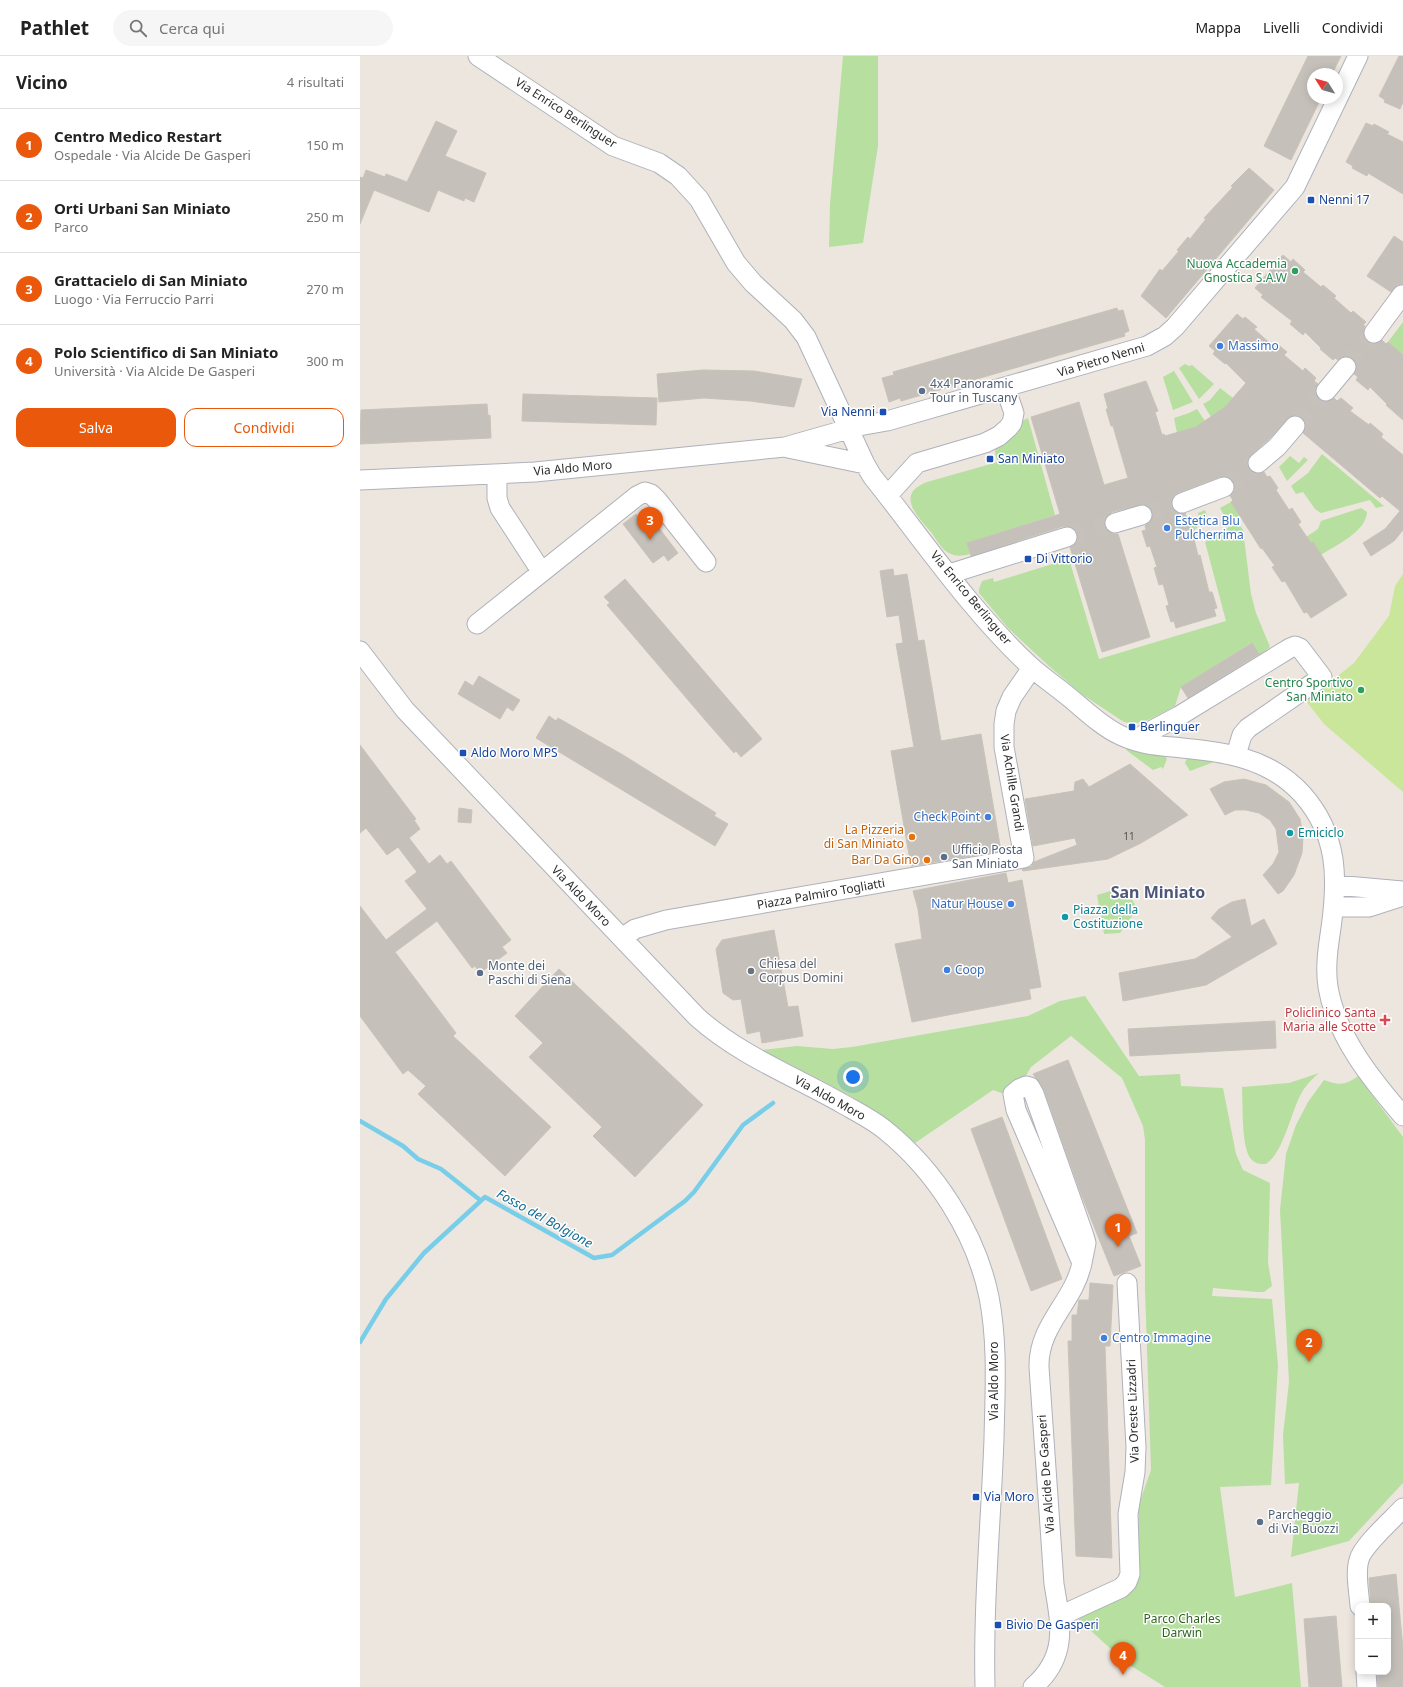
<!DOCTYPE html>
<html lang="it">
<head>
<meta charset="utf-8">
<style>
	:root { --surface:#fff; --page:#f6f6f6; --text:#222; --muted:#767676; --line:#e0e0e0; --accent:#ea580c }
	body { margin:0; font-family:"Noto Sans",sans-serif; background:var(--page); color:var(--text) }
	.controls { position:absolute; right:12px; bottom:12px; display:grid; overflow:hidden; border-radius:8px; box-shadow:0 2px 10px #0003 }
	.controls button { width:36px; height:36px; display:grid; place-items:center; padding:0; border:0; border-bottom:1px solid var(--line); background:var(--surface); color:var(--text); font:20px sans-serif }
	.compass { position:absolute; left:947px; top:12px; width:36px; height:36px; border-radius:50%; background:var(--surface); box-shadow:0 2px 10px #0003; rotate:307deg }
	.you { position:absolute; left:493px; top:1021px; width:14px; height:14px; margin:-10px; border:3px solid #fff; border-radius:50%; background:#1a73e8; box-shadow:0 0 0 6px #1a73e833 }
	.badge { display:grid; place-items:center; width:26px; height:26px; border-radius:50%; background:var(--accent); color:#fff; font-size:13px; font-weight:700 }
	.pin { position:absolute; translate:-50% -33px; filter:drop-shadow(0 1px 2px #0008) }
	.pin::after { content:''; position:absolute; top:21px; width:14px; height:12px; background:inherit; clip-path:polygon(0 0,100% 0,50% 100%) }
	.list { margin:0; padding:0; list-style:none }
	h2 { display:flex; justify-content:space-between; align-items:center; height:52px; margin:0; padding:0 16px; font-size:17px }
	h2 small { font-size:13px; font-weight:400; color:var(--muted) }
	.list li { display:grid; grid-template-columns:26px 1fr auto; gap:12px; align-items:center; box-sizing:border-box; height:72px; padding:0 16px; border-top:1px solid var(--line) }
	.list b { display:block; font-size:15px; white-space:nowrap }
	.list p { margin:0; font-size:13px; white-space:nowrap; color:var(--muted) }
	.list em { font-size:13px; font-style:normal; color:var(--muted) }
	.actions { display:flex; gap:8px; padding:12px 16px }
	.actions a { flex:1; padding:9px 0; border:1px solid var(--accent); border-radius:12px; text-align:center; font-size:14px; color:var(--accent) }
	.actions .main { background:var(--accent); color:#fff }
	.icon { flex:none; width:22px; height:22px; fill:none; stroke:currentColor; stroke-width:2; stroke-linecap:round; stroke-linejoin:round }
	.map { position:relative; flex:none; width:1043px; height:1631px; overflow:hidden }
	header { display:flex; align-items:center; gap:24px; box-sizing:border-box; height:56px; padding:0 20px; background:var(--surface); border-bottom:1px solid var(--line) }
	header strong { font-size:19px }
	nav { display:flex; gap:22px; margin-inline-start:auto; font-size:14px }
	.search { width:280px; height:36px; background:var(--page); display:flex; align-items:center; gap:10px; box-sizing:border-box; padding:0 14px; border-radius:22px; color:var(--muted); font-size:15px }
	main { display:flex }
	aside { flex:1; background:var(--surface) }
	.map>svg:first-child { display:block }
	.green { fill:#b7df9f }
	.pitch { fill:#c9e69b }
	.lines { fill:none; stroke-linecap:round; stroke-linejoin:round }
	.stream { stroke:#78cee8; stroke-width:4.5 }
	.building { fill:#c5c1ba; stroke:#c8c2b8 }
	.minor-tunnel { stroke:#c6c1bb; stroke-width:19; stroke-dasharray:19 10; stroke-linecap:butt }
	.minor-casing { stroke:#afb1bb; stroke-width:21 }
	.minor { stroke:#fff; stroke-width:19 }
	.transit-dot { fill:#1a4fb4; stroke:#fff; stroke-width:1.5 }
	.leisure-dot { fill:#2e9e5b; stroke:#fff; stroke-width:1.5 }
	.shop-dot { fill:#3f7fe0; stroke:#fff; stroke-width:1.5 }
	.service-dot { fill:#5c6f8a; stroke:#fff; stroke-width:1.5 }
	.culture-dot { fill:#0f9aa8; stroke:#fff; stroke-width:1.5 }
	.food-dot { fill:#e8710a; stroke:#fff; stroke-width:1.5 }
	.worship-dot { fill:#6b7280; stroke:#fff; stroke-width:1.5 }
	.health-dot { fill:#e0444e; stroke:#fff; stroke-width:1.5 }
	.labels { text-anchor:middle; stroke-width:3; stroke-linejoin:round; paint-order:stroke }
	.number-label { font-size:10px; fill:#525150 }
	.street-label { font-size:12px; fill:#2c2c2c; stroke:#fff }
	.transit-label { font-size:12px; fill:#164399; stroke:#fff; text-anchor:start }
	.leisure-label { font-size:12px; fill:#27864d; stroke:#fff; text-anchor:end }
	.shop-label { font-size:12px; fill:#366cbe; stroke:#fff; text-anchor:start }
	.service-label { font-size:12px; fill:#4e5e75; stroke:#fff; text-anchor:start }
	.food-label { font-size:12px; fill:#c56008; stroke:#fff; text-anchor:end }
	.culture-label { font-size:12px; fill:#0d838f; stroke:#fff; text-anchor:start }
	.worship-label { font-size:12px; fill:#5b616d; stroke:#fff; text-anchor:start }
	.health-label { font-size:12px; fill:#be3a42; stroke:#fff; text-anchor:end }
	.park-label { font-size:12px; fill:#30651f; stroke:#fff }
	.water-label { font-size:13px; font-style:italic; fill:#156e96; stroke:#fff }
	.district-label { font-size:16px; font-weight:bold; fill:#4e577a; stroke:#fff }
</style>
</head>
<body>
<header>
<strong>Pathlet</strong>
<div class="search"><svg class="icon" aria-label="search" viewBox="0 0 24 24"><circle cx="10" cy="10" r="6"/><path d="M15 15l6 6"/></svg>Cerca qui</div>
<nav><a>Mappa</a><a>Livelli</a><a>Condividi</a></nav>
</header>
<main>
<aside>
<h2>Vicino<small>4 risultati</small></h2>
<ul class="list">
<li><span class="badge">1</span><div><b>Centro Medico Restart</b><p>Ospedale · Via Alcide De Gasperi</p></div><em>150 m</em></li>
<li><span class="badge">2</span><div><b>Orti Urbani San Miniato</b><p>Parco</p></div><em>250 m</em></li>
<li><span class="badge">3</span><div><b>Grattacielo di San Miniato</b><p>Luogo · Via Ferruccio Parri</p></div><em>270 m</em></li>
<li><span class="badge">4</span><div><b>Polo Scientifico di San Miniato</b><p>Università · Via Alcide De Gasperi</p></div><em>300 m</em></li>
</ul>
<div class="actions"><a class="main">Salva</a><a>Condividi</a></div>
</aside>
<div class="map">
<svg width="1043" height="1631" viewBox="0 0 1043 1631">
	<rect width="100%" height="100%" fill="#ece6df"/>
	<path class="green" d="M483,0H518V90L503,187L469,191L470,148Z
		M1043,266V299L1028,286Z
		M825,308L829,310L832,309L854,328L839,343L819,312Z
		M814,315L833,346L813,354L803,321Z
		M860,332L873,342L865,351L851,361L843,348L850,344Z
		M837,353L845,365L836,371L817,377L814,362L829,357Z
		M668,362L695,459L607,487L610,498C603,500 596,501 589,497C582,494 576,483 571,476C557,460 535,438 567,426L638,406C637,403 635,399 635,396C636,385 657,366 668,362Z
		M962,398L1024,450L1016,452L1010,444L961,457L955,453L943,436L936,438L931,430L948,417Z
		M930,400L939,407L944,401L948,404L927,425L919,411Z
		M871,446L880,459L868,466L860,452Z
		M1001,452L1007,456C1006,476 976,489 961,499L953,486L950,487L946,481L958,473L961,465Z
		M845,454L847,460L833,476L830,465L839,462L838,457Z
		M877,466L883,474L891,538L896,557L910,591L899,600L891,587L821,631L815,650C799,658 782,671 764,666L723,639L690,611L648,572L619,537V533L622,525L633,522L634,526L709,503L739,603L866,565L845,486Z
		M768,692L805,700L807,703L803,713L801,711L793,714L766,694Z
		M827,702H829L855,704L854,706L830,715L825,707Z
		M754,834L772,843L777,853L760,877L744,878L737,839Z
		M725,940L779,1020L820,1018L821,1030L863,1032L876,1098L883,1114L910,1127L908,1207L912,1230L904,1236H898L853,1232L852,1240L912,1243L918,1309L911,1429L860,1431L875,1541L932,1527L941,1631H805L765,1606L717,1562L770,1537L777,1528L779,1448L791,1414L785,1233V1084L783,1070L762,1022L711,980L671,1011L664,1023L644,1038L633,1034L555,1087C514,1047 452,1020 402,994L437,990L473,993L492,991L668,960L700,945Z
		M959,1017C952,1023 945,1030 941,1038C930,1058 924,1096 906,1108C900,1108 896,1108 891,1103C881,1092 883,1046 882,1031L929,1027Z
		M998,1020L1043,1081V1427L989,1485L931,1501L939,1427L925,1428L923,1379L929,1326L920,1154L926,1098L936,1069L948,1046L964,1024C978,1029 985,1030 998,1020Z"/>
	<path class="pitch" d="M1043,518V736L964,668L946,645L994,607L1029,560L1035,530Z"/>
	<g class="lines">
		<path class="stream" d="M0,1065L43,1090L58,1103L81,1113L120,1144
			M0,1286L26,1243L64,1197L125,1141L234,1202L252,1199L325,1145L334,1136L383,1069L413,1047"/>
	</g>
	<path class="building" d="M948,0H981L972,18H953V42H961L931,104L904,90Z
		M1039,0H1043V46L1040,53L1024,46L1025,44L1019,40Z
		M76,65L97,75L85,100L126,117L114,146L105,142L104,145L78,134L69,156L14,134L0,168V121L3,122L6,114L25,121L26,118L47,126Z
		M1006,67L1013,70L1014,68L1029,76L1027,78L1043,86V138L1008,117L1007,120L992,112L993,110L986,106Z
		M889,112L914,134L806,262L781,240L800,213L802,215L819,195L817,194L828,181L830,183L846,163L844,162L873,131L871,130Z
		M1034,180L1043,186V228L1037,229L1031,236L1007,220Z
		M923,199L931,206L933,203L945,214L943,216L961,231L963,229L976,240L974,242L991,257L993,255L1006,266L1003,269L1005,270L1003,276L1007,286L1013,288L1022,284L1026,288L1028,286L1043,299V364L1026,349L1027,348L1010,331L1008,334L996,324L998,321L994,318L996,308L993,303L987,300L978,304L975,302L973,304L960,293L961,292L945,276L943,279L930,268L932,265L901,241L903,239L895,232Z
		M757,252L758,255L763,254L769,275L764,277L765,280L541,345L540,342L529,346L522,322L534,319L533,316Z
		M877,258L883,263L885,261L897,271L894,273L912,289L915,286L927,296L924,299L943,315L945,312L956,322L954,325L958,328L955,334L959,343L965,346L974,342L977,345L981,342L993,352L990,355L1009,369L1010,367L1023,378L1021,381L1043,399V474L1034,485L1011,500L1003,487L1025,473L1040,455L1022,440L1020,442L943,377L946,372L942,362L937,359L931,360L909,383L891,399L888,404L887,409L894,417L904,416L907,421L910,420L918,432L916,434L929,454L932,452L941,466L938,468L951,487L953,486L987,539L951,562L947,556L944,557L925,525L922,526L912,511L915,510L902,492L901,493L871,446L873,444L870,440L875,433L874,427L871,422L860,421L818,437L813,440L811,446L815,455L825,457L827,463L829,462L838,500L840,499L849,536H852L857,552L854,553L856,560L816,572L814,565L811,566L806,550L809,549L803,528L799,529L794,512L797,511L790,490L787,491L782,475L786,474L785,470L793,462L792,456L789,451L784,448L752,456L744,464L745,470L752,478H758L790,581L742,596L710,491L715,488L718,483L717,477L714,473L704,470L611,500L607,487L700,458L671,361L719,346L744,429L768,422L753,370H751L746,353H748L744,338L786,325L798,355L795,356L802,379L804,378L805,380L836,371L865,351L886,327L866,307L865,308L853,298L855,295L849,290Z
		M343,314L394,315L442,323L434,351L390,345L344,342L299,346L297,318Z
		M163,338L297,342L296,369L162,365Z
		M127,348L128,360L130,359L131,382L0,388L1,354Z
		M276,458L281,465L289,459L318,497L308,505L304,499L293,507L263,468Z
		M533,513L534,520L547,518L558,585L564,584L581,685L621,678L641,795L551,810L531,695L554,691L536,588L543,587L539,559L527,561L520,515Z
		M265,523L402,683L381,701L376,695L374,697L346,665L247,549L250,547L244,541Z
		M892,587L899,598L828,642L821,631Z
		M119,620L160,644L153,655L147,651L140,663L98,638L105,625L113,630Z
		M189,660L196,665L198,662L263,699L356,757L354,760L368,768L355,790L176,682Z
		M0,689L56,763L54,764L60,773L49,782L69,808L80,799L87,808L91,805L151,884L142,891L147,897L120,917L115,910L112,912L77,865L35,896L96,977L93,980L191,1071L145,1120L58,1038L66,1030L48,1014L43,1018L0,960V850L26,884L67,853L45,825L57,816L38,791L27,799L6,772L0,777Z
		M770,708L828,759L781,787L748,803L663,815L662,813L671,811L674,806L717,789L715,782L673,790L665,743L714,735L715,726L723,723L729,731Z
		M884,723L906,729L929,746L940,763L943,781L942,797L934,819L923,835L918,838L903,819L913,808L919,796L916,773L910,764L899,757L886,754H875L865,759L850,733L864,726Z
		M99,752L112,754L111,767L98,766Z
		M646,817L648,827L662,824L681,931L669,933L671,943L552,966L535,888L562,883L558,853L553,835Z
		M885,843L891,870L904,863L917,888L846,929L763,945L759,917L835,903L872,881L851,862L859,853L872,846Z
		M414,874L428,951L438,950L443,980L402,987L400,975L387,978L381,943L373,944L363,937L356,893L362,884Z
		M199,913L343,1049L275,1121L233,1080L242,1071L169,1001L183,987L155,960Z
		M915,965L916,992L770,1000L768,973Z
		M708,1004L777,1177L769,1180L781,1210L754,1220L721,1138L684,1034L673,1018Z
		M642,1061L702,1223L671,1235L611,1073Z
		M730,1227L753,1229L750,1290H745L752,1502L716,1500L708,1285H712V1259H717L719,1244H729Z
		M1036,1518L1043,1593V1631H1018L1017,1616H1028V1550H1011L1009,1522Z
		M976,1560L982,1631H949L944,1563Z"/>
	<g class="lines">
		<path class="minor-tunnel" d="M986,311L1014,277
			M935,370L966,335
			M864,431L898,407
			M782,459L822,447
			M707,481L755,467"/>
		<defs>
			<path id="minor" d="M118,0L253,90L299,107L318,120L339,143L376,207L393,227L433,264L446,281L505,408L512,420C563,484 610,554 670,610C682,621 696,630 709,641C725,654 741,670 760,679C776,687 796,690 813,691C862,696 908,700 943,739C978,779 978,822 971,872C968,892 965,911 968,931C976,980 1012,1024 1043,1060
				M1014,277L1042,239
				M966,335L986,311
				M428,392L505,408
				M898,407L917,391L935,370
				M137,418V442L140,452L181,515
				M0,424L175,416L425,391L499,370L527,365L787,290L805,280L815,271L935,131L998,0
				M528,439L557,407L625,387L639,380L648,372L652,367L654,357L645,331
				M822,447L864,431
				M755,467L782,459
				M589,518L707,481
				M117,568L277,440L285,436L291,438L298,445L346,506
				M0,595L45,654L337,961C379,999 434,1020 483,1048C497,1056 513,1064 525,1074C575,1114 616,1177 629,1241C638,1287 635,1335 634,1383C631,1465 623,1548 625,1631
				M774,684L819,660L930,592L935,590L940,592L962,621L888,672L882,679L876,699
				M975,829L1043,835
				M974,851H1009L1043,840
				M262,882L275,873L306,864L664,802L644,691V668L646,655L652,641L672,612
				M666,1030L670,1031L674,1038L724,1180L726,1187L722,1207L656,1054L653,1038L659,1033Z
				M1000,1550C999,1536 995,1517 999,1504C1002,1490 1033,1463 1043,1452
				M700,1560L761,1532L767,1526L770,1518L768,1458L775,1416L776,1391L767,1227
				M1006,1616L1007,1631
				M673,1631C708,1601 701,1569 694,1528L679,1311C678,1269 714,1246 722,1207"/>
		</defs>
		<use href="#minor" class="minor-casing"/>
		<use href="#minor" class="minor"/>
	</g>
	<g class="transit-dot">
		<rect x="947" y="140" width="8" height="8" rx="2"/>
		<rect x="519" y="352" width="8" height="8" rx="2"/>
		<rect x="626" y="399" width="8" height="8" rx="2"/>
		<rect x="664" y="499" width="8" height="8" rx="2"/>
		<rect x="768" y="667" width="8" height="8" rx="2"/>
		<rect x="99" y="693" width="8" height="8" rx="2"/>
		<rect x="612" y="1437" width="8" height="8" rx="2"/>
		<rect x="634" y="1565" width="8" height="8" rx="2"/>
	</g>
	<g class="leisure-dot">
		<circle cx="935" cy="215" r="4"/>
		<circle cx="1001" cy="634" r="4"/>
	</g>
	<g class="shop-dot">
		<circle cx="860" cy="290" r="4"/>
		<circle cx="807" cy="472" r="4"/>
		<circle cx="628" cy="761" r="4"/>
		<circle cx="651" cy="848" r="4"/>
		<circle cx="587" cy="914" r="4"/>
		<circle cx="744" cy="1282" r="4"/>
	</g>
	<g class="service-dot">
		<circle cx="562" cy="335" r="4"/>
		<circle cx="584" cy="801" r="4"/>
		<circle cx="120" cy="917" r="4"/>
		<circle cx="900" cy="1466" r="4"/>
	</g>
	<g class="culture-dot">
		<circle cx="930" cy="777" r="4"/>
		<circle cx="705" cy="861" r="4"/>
	</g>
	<g class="food-dot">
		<circle cx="552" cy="781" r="4"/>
		<circle cx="567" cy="804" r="4"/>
	</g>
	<circle class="worship-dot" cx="391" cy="915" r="4"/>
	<path class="health-dot" d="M1023 958h4v4h4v4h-4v4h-4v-4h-4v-4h4z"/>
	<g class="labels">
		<g class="number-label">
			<text x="769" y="784">11</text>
		</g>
		<g class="street-label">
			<text transform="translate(206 57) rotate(33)" y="4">Via Enrico Berlinguer</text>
			<text transform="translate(741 304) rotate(-17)" y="4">Via Pietro Nenni</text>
			<text transform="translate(213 412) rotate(-5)" y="4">Via Aldo Moro</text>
			<text transform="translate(611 542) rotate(50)" y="4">Via Enrico Berlinguer</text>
			<text transform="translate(652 727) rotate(81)" y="4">Via Achille Grandi</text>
			<text transform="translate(461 838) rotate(-10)" y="4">Piazza Palmiro Togliatti</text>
			<text transform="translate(221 840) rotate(46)" y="4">Via Aldo Moro</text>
			<text transform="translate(470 1042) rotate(29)" y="4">Via Aldo Moro</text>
			<text transform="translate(634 1325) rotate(-90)" y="4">Via Aldo Moro</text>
			<text transform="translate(773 1355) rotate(-92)" y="4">Via Oreste Lizzadri</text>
			<text transform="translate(686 1418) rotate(-94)" y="4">Via Alcide De Gasperi</text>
		</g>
		<g class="transit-label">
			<text x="959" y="148">Nenni 17</text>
			<text x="515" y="360" text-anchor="end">Via Nenni</text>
			<text x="638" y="407">San Miniato</text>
			<text x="676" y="507">Di Vittorio</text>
			<text x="780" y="675">Berlinguer</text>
			<text x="111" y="701">Aldo Moro MPS</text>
			<text x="624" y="1445">Via Moro</text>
			<text x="646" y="1573">Bivio De Gasperi</text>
		</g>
		<g class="leisure-label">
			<text x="927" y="212">Nuova Accademia<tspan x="927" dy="14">Gnostica S.A.W</tspan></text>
			<text x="993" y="631">Centro Sportivo<tspan x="993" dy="14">San Miniato</tspan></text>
		</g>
		<g class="shop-label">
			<text x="868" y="294">Massimo</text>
			<text x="815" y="469">Estetica Blu<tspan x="815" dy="14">Pulcherrima</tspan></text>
			<text x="620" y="765" text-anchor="end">Check Point</text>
			<text x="643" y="852" text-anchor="end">Natur House</text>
			<text x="595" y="918">Coop</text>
			<text x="752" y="1286">Centro Immagine</text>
		</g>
		<g class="service-label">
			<text x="570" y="332">4x4 Panoramic<tspan x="570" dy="14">Tour in Tuscany</tspan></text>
			<text x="592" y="798">Ufficio Posta<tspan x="592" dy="14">San Miniato</tspan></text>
			<text x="128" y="914">Monte dei<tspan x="128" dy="14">Paschi di Siena</tspan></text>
			<text x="908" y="1463">Parcheggio<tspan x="908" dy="14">di Via Buozzi</tspan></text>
		</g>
		<g class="food-label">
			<text x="544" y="778">La Pizzeria<tspan x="544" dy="14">di San Miniato</tspan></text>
			<text x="559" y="808">Bar Da Gino</text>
		</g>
		<g class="culture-label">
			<text x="938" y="781">Emiciclo</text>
			<text x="713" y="858">Piazza della<tspan x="713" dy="14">Costituzione</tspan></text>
		</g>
		<g class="worship-label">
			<text x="399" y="912">Chiesa del<tspan x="399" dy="14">Corpus Domini</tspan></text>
		</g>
		<g class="health-label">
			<text x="1016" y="961">Policlinico Santa<tspan x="1016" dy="14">Maria alle Scotte</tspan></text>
		</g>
		<g class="park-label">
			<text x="822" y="1567">Parco Charles<tspan x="822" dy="14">Darwin</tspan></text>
		</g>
		<g class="water-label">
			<text transform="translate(185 1162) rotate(29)" y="5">Fosso del Bolgione</text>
		</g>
		<g class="district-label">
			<text x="798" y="842">San Miniato</text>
		</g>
	</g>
</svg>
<div class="controls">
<button>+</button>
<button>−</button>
</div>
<svg class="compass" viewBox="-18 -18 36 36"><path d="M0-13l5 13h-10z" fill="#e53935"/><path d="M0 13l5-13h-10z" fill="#767676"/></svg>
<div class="you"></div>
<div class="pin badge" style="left:758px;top:1191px">1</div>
<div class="pin badge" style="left:949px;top:1306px">2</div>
<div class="pin badge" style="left:290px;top:484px">3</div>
<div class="pin badge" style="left:763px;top:1619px">4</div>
</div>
</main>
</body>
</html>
